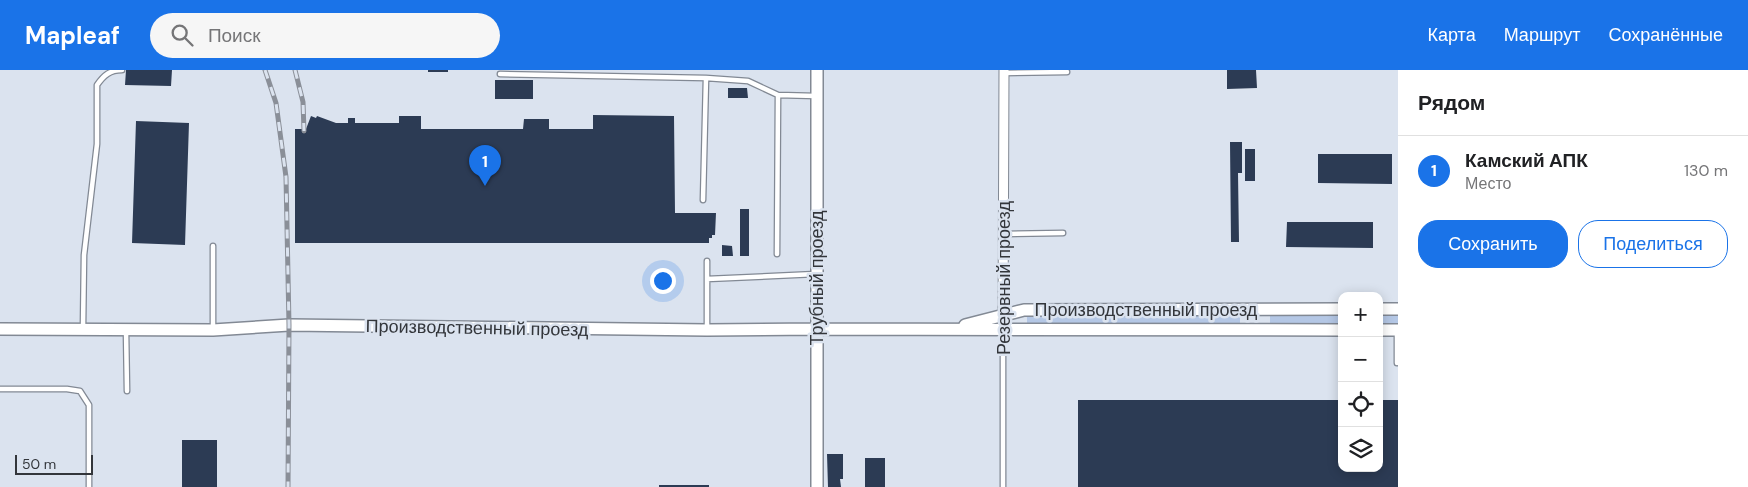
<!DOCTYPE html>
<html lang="ru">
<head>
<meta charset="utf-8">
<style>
	:root { --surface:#fff; --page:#f6f6f6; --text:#202124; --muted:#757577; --line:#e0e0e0; --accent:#1a73e8 }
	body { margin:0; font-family:"DM Sans",sans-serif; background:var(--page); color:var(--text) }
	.controls { position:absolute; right:15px; bottom:15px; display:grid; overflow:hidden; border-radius:10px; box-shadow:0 2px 12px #0003 }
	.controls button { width:45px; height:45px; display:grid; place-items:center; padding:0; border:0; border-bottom:1px solid var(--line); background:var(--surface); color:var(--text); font:25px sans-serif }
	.scale { position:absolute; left:15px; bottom:12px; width:78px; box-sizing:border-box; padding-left:5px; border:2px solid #33363b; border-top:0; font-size:14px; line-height:18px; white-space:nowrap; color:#33363b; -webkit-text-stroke:4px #dbe3ef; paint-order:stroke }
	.you { position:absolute; left:662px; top:210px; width:18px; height:18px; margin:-12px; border:4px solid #fff; border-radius:50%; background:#1a73e8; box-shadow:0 0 0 8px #1a73e833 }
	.badge { display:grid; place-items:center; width:32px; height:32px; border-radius:50%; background:var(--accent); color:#fff; font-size:16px; font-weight:700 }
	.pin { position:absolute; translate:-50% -41px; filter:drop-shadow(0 1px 2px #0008) }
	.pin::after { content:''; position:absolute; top:26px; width:18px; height:15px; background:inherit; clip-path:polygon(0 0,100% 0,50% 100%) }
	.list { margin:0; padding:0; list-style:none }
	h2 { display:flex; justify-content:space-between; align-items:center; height:65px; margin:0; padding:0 20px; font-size:21px }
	h2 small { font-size:16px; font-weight:400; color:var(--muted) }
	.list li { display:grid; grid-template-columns:32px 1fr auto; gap:15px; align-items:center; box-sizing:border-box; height:70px; padding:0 20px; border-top:1px solid var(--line) }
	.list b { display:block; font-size:19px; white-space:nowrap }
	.list p { margin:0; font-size:16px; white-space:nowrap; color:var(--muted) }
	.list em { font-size:16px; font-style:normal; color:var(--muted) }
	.actions { display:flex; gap:10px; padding:15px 20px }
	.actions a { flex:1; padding:11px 0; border:1px solid var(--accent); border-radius:20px; text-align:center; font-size:18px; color:var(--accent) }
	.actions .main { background:var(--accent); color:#fff }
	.icon { flex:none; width:28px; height:28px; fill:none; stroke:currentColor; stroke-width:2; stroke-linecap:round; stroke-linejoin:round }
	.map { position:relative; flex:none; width:1398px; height:417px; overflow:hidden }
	header { display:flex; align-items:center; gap:30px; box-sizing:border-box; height:70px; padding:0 25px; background:var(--accent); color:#fff }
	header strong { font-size:24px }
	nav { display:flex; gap:28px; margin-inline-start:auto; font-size:18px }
	.search { width:350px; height:45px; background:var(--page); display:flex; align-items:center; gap:12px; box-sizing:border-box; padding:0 18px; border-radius:28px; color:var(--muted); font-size:19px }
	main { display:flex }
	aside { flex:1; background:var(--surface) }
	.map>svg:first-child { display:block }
	.green { fill:#b4c7e5 }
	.building { fill:#2c3b54 }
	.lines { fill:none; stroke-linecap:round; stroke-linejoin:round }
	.service-casing { stroke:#828994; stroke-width:7 }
	.minor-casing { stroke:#828994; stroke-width:11 }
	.tertiary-casing { stroke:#828994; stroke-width:14 }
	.service { stroke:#fff; stroke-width:4.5 }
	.minor { stroke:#fff; stroke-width:9 }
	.tertiary { stroke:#fff; stroke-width:11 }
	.rail-casing { stroke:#8a8f98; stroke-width:5 }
	.rail { stroke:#dbe3ef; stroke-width:3; stroke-dasharray:9; stroke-linecap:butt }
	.labels { text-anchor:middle; stroke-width:5; stroke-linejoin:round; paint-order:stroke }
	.street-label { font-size:18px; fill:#33363b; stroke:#dbe3ef }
</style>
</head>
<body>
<header>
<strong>Mapleaf</strong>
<div class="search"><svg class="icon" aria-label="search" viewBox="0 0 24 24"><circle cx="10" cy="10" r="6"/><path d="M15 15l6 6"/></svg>Поиск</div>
<nav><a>Карта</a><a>Маршрут</a><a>Сохранённые</a></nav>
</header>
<main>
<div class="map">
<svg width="1398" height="417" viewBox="0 0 1398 417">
	<rect width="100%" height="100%" fill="#dbe3ef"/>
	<path class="green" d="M1240,245V253L1027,254V246Z
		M1270,246H1342V254H1270Z
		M1379,246H1398V254H1379Z"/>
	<path class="building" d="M126,0H172L171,16L125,15Z
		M428,0H448V2H428Z
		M1227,0H1256L1257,18L1227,19Z
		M495,10H533V29H495Z
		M728,18H747L748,28H728Z
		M593,45L674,46L675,143H716L715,165H712V168H709V173H295V59H306L311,46L316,48L317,46L336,53H348V48H355V53H399V46H421V59H523L524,49H549V59H593Z
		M136,51L189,53L185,175L132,173Z
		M1230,72H1242V103H1238L1239,172H1231Z
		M1245,79H1255V111H1245Z
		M1318,84H1392V114L1318,113Z
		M740,139H749V186H740Z
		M1287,152H1373V178L1286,177Z
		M722,175L732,176L733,186H722Z
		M1078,330H1342V398H1379V330H1398V417H1078Z
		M182,370H217V417H182Z
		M827,384H843V409H840L841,417H828Z
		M865,388H885V417H865Z
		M659,415H709V417H659Z"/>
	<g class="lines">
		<defs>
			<path id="service" d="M1004,3L1067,2
				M500,4L706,8L748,11L778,25L816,26
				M703,130L706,8
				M1004,164L1063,163
				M777,184L778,25
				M707,191V259
				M707,209L816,204
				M83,258L84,185L97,74V15C104,5 110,0 122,0
				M213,258V176
				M126,260L127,321
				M1397,261V293
				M0,319H67L80,321L89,335V417
				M1003,417V261"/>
			<path id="minor" d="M1003,260L1004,0"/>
			<path id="tertiary" d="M1379,239H1398
				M965,255L1024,240L1342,239
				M0,259L213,260L289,255L707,260L817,259L1342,260
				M1379,260H1398
				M817,417V0"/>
		</defs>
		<use href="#service" class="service-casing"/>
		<use href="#minor" class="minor-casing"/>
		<use href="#tertiary" class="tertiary-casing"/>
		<use href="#service" class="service"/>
		<use href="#minor" class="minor"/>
		<use href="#tertiary" class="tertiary"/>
		<defs>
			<path id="rail" d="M265,0L276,33L286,107L289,255L288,417
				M295,0L303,32L304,61"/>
		</defs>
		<use href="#rail" class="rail-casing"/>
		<use href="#rail" class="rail"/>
	</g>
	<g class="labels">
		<g class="street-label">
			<text transform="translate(817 208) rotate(-90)" y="6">Трубный проезд</text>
			<text transform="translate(1004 208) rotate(-90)" y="6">Резервный проезд</text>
			<text x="1146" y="246">Производственный проезд</text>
			<text transform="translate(477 258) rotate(1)" y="6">Производственный проезд</text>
		</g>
	</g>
</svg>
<div class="controls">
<button>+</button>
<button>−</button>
<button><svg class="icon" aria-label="locate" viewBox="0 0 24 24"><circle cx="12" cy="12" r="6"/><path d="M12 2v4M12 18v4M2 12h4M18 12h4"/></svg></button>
<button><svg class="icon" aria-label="layers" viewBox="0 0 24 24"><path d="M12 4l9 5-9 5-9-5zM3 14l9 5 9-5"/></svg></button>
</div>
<div class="scale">50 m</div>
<div class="you"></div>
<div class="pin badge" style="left:485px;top:116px">1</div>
</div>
<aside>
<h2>Рядом<small></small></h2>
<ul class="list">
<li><span class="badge">1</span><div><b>Камский АПК</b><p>Место</p></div><em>130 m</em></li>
</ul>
<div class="actions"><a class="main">Сохранить</a><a>Поделиться</a></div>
</aside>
</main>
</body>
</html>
